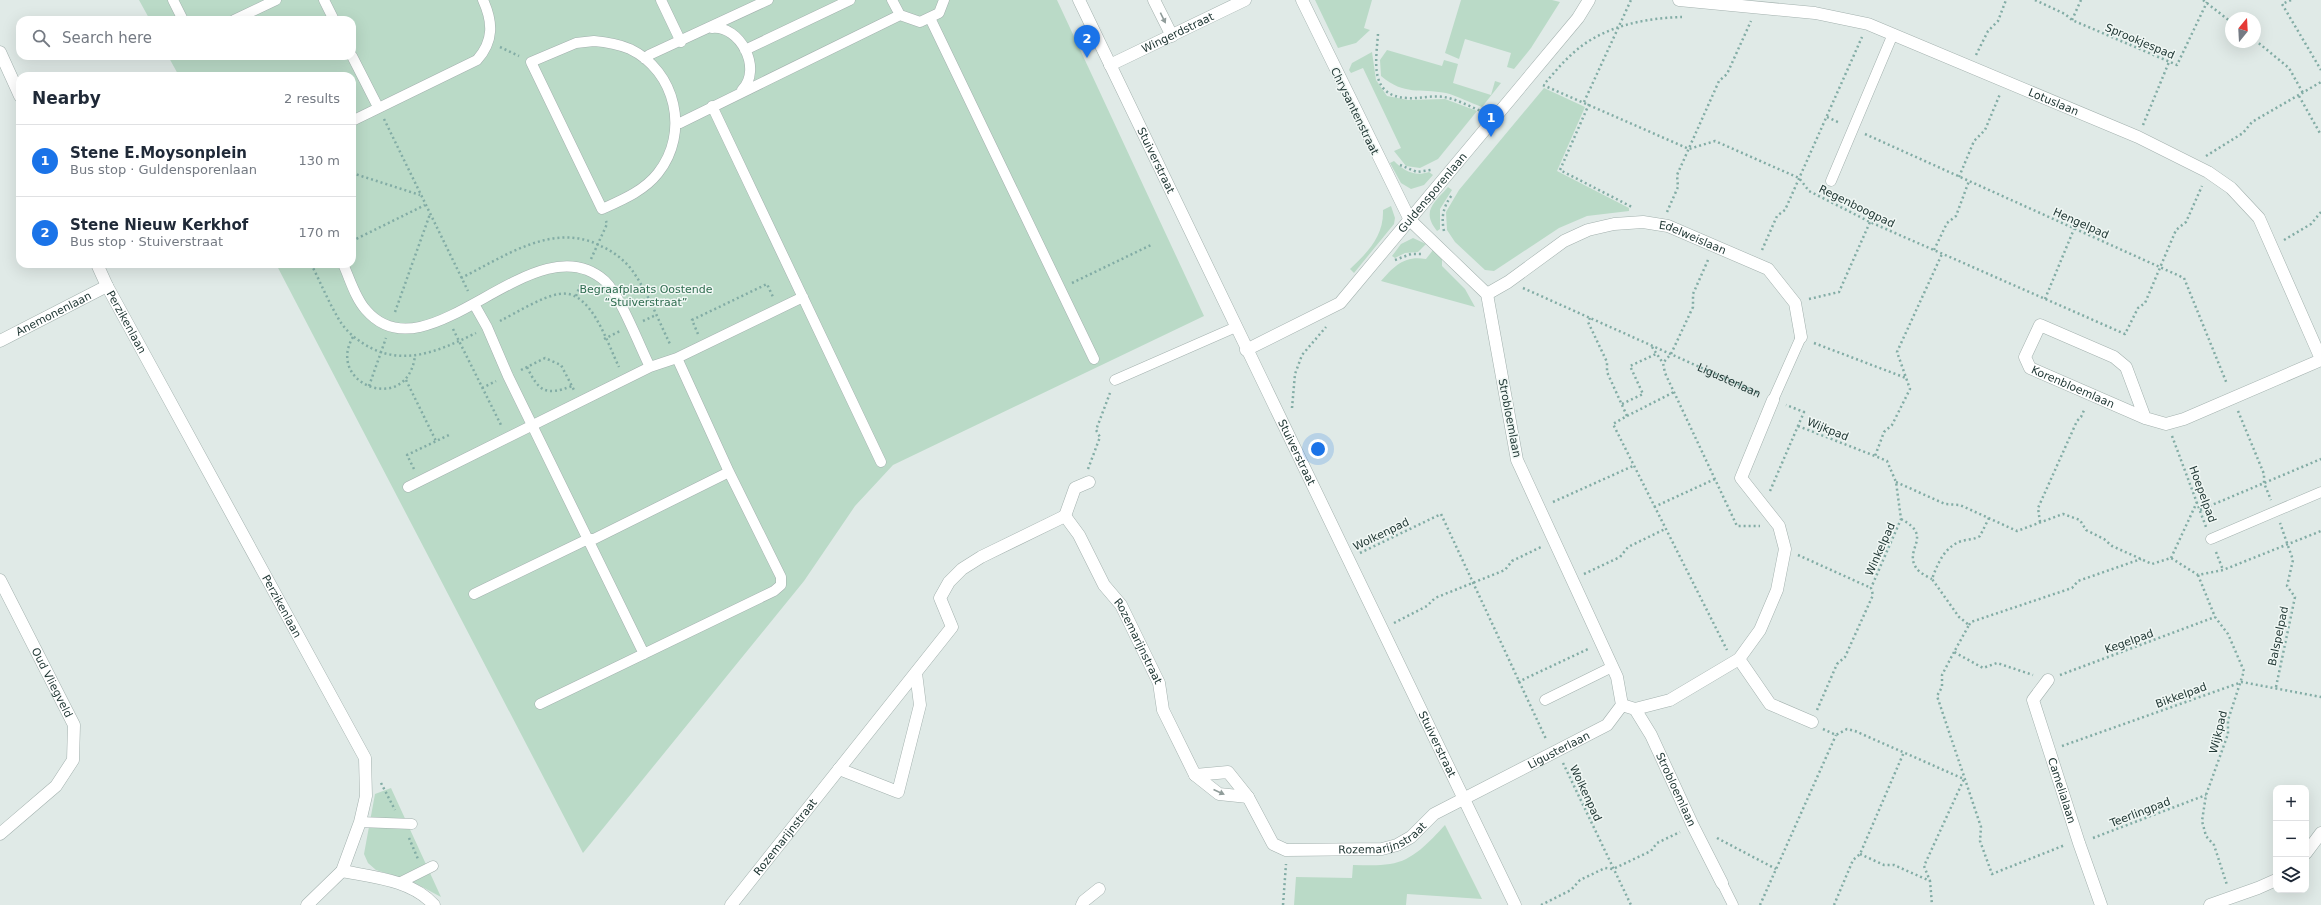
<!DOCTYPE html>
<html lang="en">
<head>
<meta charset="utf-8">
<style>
	:root { --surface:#fff; --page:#f6f6f7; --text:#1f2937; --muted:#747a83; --line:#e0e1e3; --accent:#1a73e8 }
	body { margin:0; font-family:"DejaVu Sans",sans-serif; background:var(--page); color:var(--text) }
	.controls { position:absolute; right:12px; bottom:12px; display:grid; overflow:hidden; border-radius:8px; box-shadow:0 4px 16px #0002 }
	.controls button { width:36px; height:36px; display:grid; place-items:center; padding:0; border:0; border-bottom:1px solid var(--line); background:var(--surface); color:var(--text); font:20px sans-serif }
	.compass { position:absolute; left:2225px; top:12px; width:36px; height:36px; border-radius:50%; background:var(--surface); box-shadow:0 4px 16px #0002; rotate:18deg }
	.you { position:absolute; left:1318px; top:449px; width:14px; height:14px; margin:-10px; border:3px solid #fff; border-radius:50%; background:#1a73e8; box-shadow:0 0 0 6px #1a73e833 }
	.badge { display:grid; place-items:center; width:26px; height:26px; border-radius:50%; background:var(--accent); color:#fff; font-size:13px; font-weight:700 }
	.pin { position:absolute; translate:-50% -33px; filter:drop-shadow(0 1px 2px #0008) }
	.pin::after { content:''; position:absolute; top:21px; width:14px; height:12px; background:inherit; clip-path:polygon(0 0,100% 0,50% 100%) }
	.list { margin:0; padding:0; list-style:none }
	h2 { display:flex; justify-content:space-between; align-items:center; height:52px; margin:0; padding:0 16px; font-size:17px }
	h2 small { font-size:13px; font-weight:400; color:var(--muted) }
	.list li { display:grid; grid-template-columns:26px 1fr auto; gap:12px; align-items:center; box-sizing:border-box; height:72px; padding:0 16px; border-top:1px solid var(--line) }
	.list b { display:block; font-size:15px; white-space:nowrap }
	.list p { margin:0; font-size:13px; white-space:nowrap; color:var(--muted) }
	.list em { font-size:13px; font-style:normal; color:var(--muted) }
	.icon { flex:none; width:22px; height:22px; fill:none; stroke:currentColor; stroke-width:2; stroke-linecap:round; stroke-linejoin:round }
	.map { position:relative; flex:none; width:2321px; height:905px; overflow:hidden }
	.search { position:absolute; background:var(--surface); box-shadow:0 4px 16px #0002; left:16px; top:16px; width:340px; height:44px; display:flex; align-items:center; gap:10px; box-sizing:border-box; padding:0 14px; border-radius:12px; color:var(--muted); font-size:15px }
	.panel { position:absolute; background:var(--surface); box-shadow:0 4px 16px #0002; left:16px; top:72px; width:340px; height:196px; border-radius:12px }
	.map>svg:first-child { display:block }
	.green { fill:#badac7 }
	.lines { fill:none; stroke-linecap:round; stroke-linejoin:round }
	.service-casing { stroke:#a3b1ae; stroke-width:11 }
	.minor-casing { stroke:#a3b1ae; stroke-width:13 }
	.path { stroke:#82aca5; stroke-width:2.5; stroke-dasharray:2 3; stroke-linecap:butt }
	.service { stroke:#fff; stroke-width:10 }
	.minor { stroke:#fff; stroke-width:12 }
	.oneway { fill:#909c9a }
	.labels { text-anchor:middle; stroke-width:3; stroke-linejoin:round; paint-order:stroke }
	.street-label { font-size:11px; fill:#223936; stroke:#f0f7f4 }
	.park-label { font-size:11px; fill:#2f6d50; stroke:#f0f7f4 }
</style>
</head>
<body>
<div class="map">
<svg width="2321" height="905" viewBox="0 0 2321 905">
	<rect width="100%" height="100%" fill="#e0eae7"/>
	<path class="green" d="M139,0H1057L1204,316L893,465L855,506L804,581L583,853L276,264H352V76H179L168,56H352V20H150Z
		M1315,0H1372L1364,28L1370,30L1356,43L1338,48Z
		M1461,0H1552L1560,2L1531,48L1514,69L1507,67L1511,53L1465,39L1459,59L1445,53Z
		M1387,50L1442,66L1444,60L1458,64L1453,83L1491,95L1495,81L1501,83L1482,107C1470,103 1458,96 1446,93C1419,88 1405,96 1381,76L1380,60Z
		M1372,52L1376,80L1387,96L1408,100L1445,99L1477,111L1438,159L1420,168L1406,166L1394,151L1401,148L1363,68L1351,73L1349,70L1352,63Z
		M1544,88L1585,107L1557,171L1629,208V211L1587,216L1559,228L1494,271L1485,270L1455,242L1447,230L1446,212L1459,190Z
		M1394,161C1404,171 1415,177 1429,172L1433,175L1424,185L1411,189L1401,183L1390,163Z
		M1448,187L1452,190L1440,209V229L1437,231C1421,211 1434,203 1448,187Z
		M1391,206L1395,218L1394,224L1354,273L1350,269C1368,252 1384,236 1383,210Z
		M1413,238L1426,244L1418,252L1405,253L1395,258L1392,256L1401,244Z
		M1433,250L1442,258V266L1465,289L1475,307L1381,281C1394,266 1405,255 1426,259Z
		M391,788L441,897L413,882L376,870L368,863L364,854L375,794Z
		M1445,825L1482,899L1407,894L1406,905H1294L1296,877L1352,878L1353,865C1365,865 1378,866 1390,864C1413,861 1430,841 1445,825Z"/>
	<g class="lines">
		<defs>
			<path id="service" d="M173,0L183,20
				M324,0L334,20
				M661,0L681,42
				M892,0L900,15
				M930,18L1094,359
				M234,20L276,0
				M712,28C740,25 763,69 742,90
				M594,41C607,42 618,44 630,49C676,71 690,133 658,173C644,191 622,200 602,209L531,62L576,43Z
				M745,50L850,0
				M352,56L378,107
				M645,59L649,55L768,0
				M712,106L881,462
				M352,121L477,60C494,41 493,22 483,0
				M676,123H680L900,15L920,22L939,13L944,0
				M1831,181L1893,34
				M343,264C350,279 355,298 366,310C428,382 535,218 605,281C620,295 640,347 650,367
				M474,304L487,327L508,376L644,654
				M1115,380L1236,327
				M1773,400L1801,337
				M408,487L650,367L677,358L803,297
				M2211,539L2321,492
				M474,594L588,539H594L729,472
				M1545,700L1612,667
				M540,704L774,591L781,585V577L729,472L677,358
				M360,822L412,824
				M399,883L433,866
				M1722,883L1733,905"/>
			<g id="minor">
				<path id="s2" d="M1079,0L1515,905"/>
				<path d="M1154,0L1172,36"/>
				<path id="s3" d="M1679,0L1815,13L1868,24L2138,137L2208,172L2231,188L2259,218L2321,359"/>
				<path d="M0,52L20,96"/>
				<path id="s4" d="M1110,65L1245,0"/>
				<path id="s5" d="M97,264L107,286L365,758L366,796L360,822L342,871L307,905"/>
				<path id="s6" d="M1487,294L1508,282L1564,241L1588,230L1614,224L1643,222L1668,226L1768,269L1795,303L1801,337"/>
				<path id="s7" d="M0,341L107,286"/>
				<path id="s8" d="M1246,350L1340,303L1578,18L1589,0"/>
				<path d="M1773,400L1741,478L1779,526L1785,549L1777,590L1760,630L1739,659L1770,704L1812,722"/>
				<path id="s9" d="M2145,418L2126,367L2114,357L2040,325L2025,357L2030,368L2145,418L2166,424L2184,419L2321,360"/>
				<path d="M1065,516L1075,488L1089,482"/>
				<path id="s10" d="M0,580L74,725L73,760L56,786L0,834"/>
				<path id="s11" d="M2048,680L2033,700L2079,843L2101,905"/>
				<path id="s12" d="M1622,705L1635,709L1651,735L1693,826L1722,883"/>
				<path d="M1635,709L1670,700L1739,659"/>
				<path d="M839,769L898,792L920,705L916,673"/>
				<path id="s13" d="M1195,775L1228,772L1248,797L1273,844L1286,850L1382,849L1397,845L1411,837L1434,814L1607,725L1622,705L1617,677L1517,460L1487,294L1410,220L1302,0"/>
				<path d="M2306,853L2321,833"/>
				<path d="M342,871C373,877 412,880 434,905"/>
				<path id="s14" d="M731,905L952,627L940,598L949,582L962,569L981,557L1065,516L1079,535L1104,585L1121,605L1159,683L1163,710L1195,775L1219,794L1248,797"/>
				<path d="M1082,905L1084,901L1099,889"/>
				<path d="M2210,905L2258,888L2276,880"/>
			</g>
		</defs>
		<use href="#service" class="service-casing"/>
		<use href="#minor" class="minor-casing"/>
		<g class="path">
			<path d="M2035,0L2065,14L2072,20L2177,65L2207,2"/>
			<path d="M2203,0L2231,22"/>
			<path d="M2291,0L2282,4L2321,70"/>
			<path d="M2072,20L2081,0"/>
			<path d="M1378,34C1376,62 1369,96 1407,98C1419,99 1431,95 1444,97C1456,99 1469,106 1481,111"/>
			<path d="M2255,40L2289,68L2303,93"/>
			<path d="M500,47L519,56"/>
			<path d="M1976,55L1988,31L1998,21L2006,0"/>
			<path d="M1546,82C1554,73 1562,63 1571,55C1600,27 1643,18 1682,17"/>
			<path d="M1543,85L1689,149L1715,141L1799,178L1809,191L1870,222L2125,334L2138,308L2145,303L2176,230L2186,222L2202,186"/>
			<path d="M2299,96L2321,135"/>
			<path d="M1584,102L1631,0"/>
			<path d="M1589,104L1560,170L1632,207"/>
			<path d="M1827,117L1840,123"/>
			<path d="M384,119L468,291"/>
			<path d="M2143,125L2169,62"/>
			<path d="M1865,134L2184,278L2227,384"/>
			<path d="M2206,156L2243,133L2252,122L2321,82"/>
			<path d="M1400,165L1417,172L1431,170"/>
			<path d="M352,173L420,195"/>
			<path d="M1959,177L1974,141L1985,130L2000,94"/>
			<path d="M1667,212L1678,187L1677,175L1719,81L1727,74L1751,21"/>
			<path d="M1444,231C1441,217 1443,207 1452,195"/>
			<path d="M2284,240L2311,224L2321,212"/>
			<path d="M352,241L425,205"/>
			<path d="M1762,250L1777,216L1785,210L1862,37"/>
			<path d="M1934,250L1947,223L1956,216L1969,181"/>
			<path d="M591,259L607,224L606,221"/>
			<path d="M1395,260L1411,254H1423"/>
			<path d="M1708,260L1693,294V307L1671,354L1663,363L1665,373L1737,526H1760"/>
			<path d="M311,264C320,281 327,299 337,316C343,328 353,337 364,344C402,368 439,351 476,333"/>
			<path d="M461,278C504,257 553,221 601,246C614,252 626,261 634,273C649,295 659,322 671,346"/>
			<path d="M1072,283L1153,244"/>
			<path id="s1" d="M1523,288L1760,394"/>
			<path d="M576,296L581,283"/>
			<path d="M1809,299L1839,292L1870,222"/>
			<path d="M2045,299L2074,229"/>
			<path d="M395,312L430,214"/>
			<path d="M1590,318L1588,322L1607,362V372L1627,416L1613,424L1727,650"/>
			<path d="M500,321C516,313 541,297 559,294C591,288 607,343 619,367"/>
			<path d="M643,321L656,315"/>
			<path d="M453,329L502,427"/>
			<path d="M698,334L692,320L767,284L773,297"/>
			<path d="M353,337C325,384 407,416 415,356"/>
			<path d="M604,339L620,331"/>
			<path d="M1814,343L1906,378"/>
			<path d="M1652,347L1663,363"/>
			<path d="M527,367C539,392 546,396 572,386"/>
			<path d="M521,370L545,358L561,365L574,390"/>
			<path d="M406,380L436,441"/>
			<path d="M369,386L386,338"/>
			<path d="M482,388L496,381"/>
			<path d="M1622,404L1643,394L1630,366L1656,354"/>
			<path d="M1292,408L1295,374L1302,355L1326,327"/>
			<path d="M2238,411L2264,474V483L2271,500"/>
			<path d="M1627,416L1674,392"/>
			<path d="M1798,426L1875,456"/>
			<path d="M2172,436L2206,527"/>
			<path d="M414,469L407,455L451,434"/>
			<path d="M1088,469L1100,437L1096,430L1110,393"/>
			<path d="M1896,482L1945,504L1960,505L2017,531L2063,514L2080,520L2086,530L2104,539L2112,546L2152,564L2171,558L2198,575L2223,570L2321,531"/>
			<path d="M1770,491L1804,412L1786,405"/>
			<path d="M1553,502L1633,466"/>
			<path d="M1654,507L1715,479"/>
			<path d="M2200,510L2321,459"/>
			<path d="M1989,518L1980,536C1974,540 1966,539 1959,542C1944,548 1937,565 1932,579L1959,617L1969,625L1954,652L1983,668L1997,663L2033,675"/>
			<path d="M1901,519C1935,537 1902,549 1917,569C1920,573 1928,577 1932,579"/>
			<path d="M2040,522L2038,508L2077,421L2081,417L2085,408"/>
			<path d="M2216,552L2223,570"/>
			<path d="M1360,553L1441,514L1546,739"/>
			<path d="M1798,555L1871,588"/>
			<path d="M2171,558L2197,502"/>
			<path d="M1584,574L1620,557L1628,547L1665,529"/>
			<path d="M2198,575L2215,617L2228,634L2244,671L2228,720V734L2206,795L2202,821L2206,836L2214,845L2227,885"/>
			<path d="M1394,623L1427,606L1435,598L1505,570L1512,561L1541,547"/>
			<path d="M1969,625L1971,622L2072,588L2078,581L2141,559"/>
			<path d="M1954,652L1942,675V687L1937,696L1981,827L1980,841L1992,874L2065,845"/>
			<path d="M2060,675L2215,617"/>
			<path d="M1518,682L1588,649"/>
			<path d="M2276,687L2295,597L2287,586L2293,560L2280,523"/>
			<path d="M1817,710L1837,664L1845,657L1873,595L1871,588L1901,519L1896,482L1887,461L1875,456L1884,432L1892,425L1910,389L1897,352L1942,254"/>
			<path d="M1823,729L1836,735L1847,729L1855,731L1964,779L1924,866L1930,881"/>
			<path d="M2062,746L2242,682L2321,697"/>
			<path d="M1563,763L1631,905"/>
			<path d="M381,783L395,810"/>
			<path d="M409,838L418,859"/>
			<path d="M1717,838L1776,869"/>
			<path d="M2093,838L2206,795"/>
			<path d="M1860,854L1884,865H1894L1930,881L1932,905"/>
			<path d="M1283,905L1286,864"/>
			<path d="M1541,905L1571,890L1580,880L1605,868L1613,869L1651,851L1657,843L1680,832"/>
			<path d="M1760,905L1836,735"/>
			<path d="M1834,905L1853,860L1860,854L1904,752"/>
		</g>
		<use href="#service" class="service"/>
		<use href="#minor" class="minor"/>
	</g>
	<defs><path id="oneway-solid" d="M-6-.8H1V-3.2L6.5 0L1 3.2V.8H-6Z"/></defs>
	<g class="oneway">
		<use href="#oneway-solid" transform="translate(1163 18) rotate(64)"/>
		<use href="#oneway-solid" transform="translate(1219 792) rotate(24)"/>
	</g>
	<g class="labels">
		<g class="street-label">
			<text dy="4" stroke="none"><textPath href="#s4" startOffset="75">Wingerdstraat</textPath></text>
			<text transform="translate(2140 41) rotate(23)" y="4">Sprookjespad</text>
			<text dy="4" stroke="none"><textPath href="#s3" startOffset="392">Lotuslaan</textPath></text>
			<text transform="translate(1355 111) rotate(64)" y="4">Chrysantenstraat</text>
			<text dy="4" stroke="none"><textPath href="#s2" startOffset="178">Stuiverstraat</textPath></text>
			<text dy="4" stroke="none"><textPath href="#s8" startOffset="249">Guldensporenlaan</textPath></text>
			<text transform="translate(1857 206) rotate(26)" y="4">Regenboogpad</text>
			<text transform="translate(2081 223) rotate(24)" y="4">Hengelpad</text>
			<text dy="4" stroke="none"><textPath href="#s6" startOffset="228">Edelweislaan</textPath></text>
			<text dy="4" stroke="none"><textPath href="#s7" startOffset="60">Anemonenlaan</textPath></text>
			<text dy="4" stroke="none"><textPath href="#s5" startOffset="65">Perzikenlaan</textPath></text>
			<text dy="4" stroke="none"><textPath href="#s1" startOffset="226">Ligusterlaan</textPath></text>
			<text dy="4" stroke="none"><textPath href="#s9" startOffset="245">Korenbloemlaan</textPath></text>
			<text transform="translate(1510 418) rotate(79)" y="4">Strobloemlaan</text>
			<text transform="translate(1828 429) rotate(22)" y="4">Wijkpad</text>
			<text dy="4" stroke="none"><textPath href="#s2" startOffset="502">Stuiverstraat</textPath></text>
			<text transform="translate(2203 494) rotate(70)" y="4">Hoepelpad</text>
			<text transform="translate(1381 534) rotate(-26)" y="4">Wolkenpad</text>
			<text transform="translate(1880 549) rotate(-66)" y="4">Winkelpad</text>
			<text dy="4" stroke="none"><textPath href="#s5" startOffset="389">Perzikenlaan</textPath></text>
			<text transform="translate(2278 636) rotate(-78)" y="4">Balspelpad</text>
			<text transform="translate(2129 641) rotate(-20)" y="4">Kegelpad</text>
			<text dy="4" stroke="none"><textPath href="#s14" startOffset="685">Rozemarijnstraat</textPath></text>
			<text dy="4" stroke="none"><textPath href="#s10" startOffset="115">Oud Vliegveld</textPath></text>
			<text transform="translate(2181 695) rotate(-20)" y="4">Bikkelpad</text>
			<text transform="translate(2218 732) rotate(-76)" y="4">Wijkpad</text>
			<text dy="4" stroke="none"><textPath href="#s2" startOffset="826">Stuiverstraat</textPath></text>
			<text dy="4" stroke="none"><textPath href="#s13" startOffset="433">Ligusterlaan</textPath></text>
			<text dy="4" stroke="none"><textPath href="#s12" startOffset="104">Strobloemlaan</textPath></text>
			<text dy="4" stroke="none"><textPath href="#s11" startOffset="120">Camelialaan</textPath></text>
			<text transform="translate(1586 793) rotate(65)" y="4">Wolkenpad</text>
			<text transform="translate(2140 812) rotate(-21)" y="4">Teerlingpad</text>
			<text dy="4" stroke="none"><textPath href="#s13" startOffset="232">Rozemarijnstraat</textPath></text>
			<text dy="4" stroke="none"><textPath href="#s14" startOffset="87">Rozemarijnstraat</textPath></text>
		</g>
		<g class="park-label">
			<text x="646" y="293">Begraafplaats Oostende<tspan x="646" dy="13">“Stuiverstraat”</tspan></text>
		</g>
	</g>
</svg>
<div class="controls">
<button>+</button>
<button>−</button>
<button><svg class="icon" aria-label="layers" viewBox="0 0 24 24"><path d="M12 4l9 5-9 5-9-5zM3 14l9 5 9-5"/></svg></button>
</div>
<svg class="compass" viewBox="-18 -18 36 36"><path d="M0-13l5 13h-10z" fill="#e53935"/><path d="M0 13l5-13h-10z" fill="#747a83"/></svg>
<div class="you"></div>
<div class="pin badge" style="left:1491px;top:137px">1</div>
<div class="pin badge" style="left:1087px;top:58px">2</div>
<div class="search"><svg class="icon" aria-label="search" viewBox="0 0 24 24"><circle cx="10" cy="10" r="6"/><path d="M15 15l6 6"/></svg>Search here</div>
<section class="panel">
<h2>Nearby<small>2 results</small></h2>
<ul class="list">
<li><span class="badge">1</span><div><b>Stene E.Moysonplein</b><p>Bus stop · Guldensporenlaan</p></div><em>130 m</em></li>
<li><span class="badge">2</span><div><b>Stene Nieuw Kerkhof</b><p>Bus stop · Stuiverstraat</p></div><em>170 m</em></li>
</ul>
</section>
</div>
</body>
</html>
